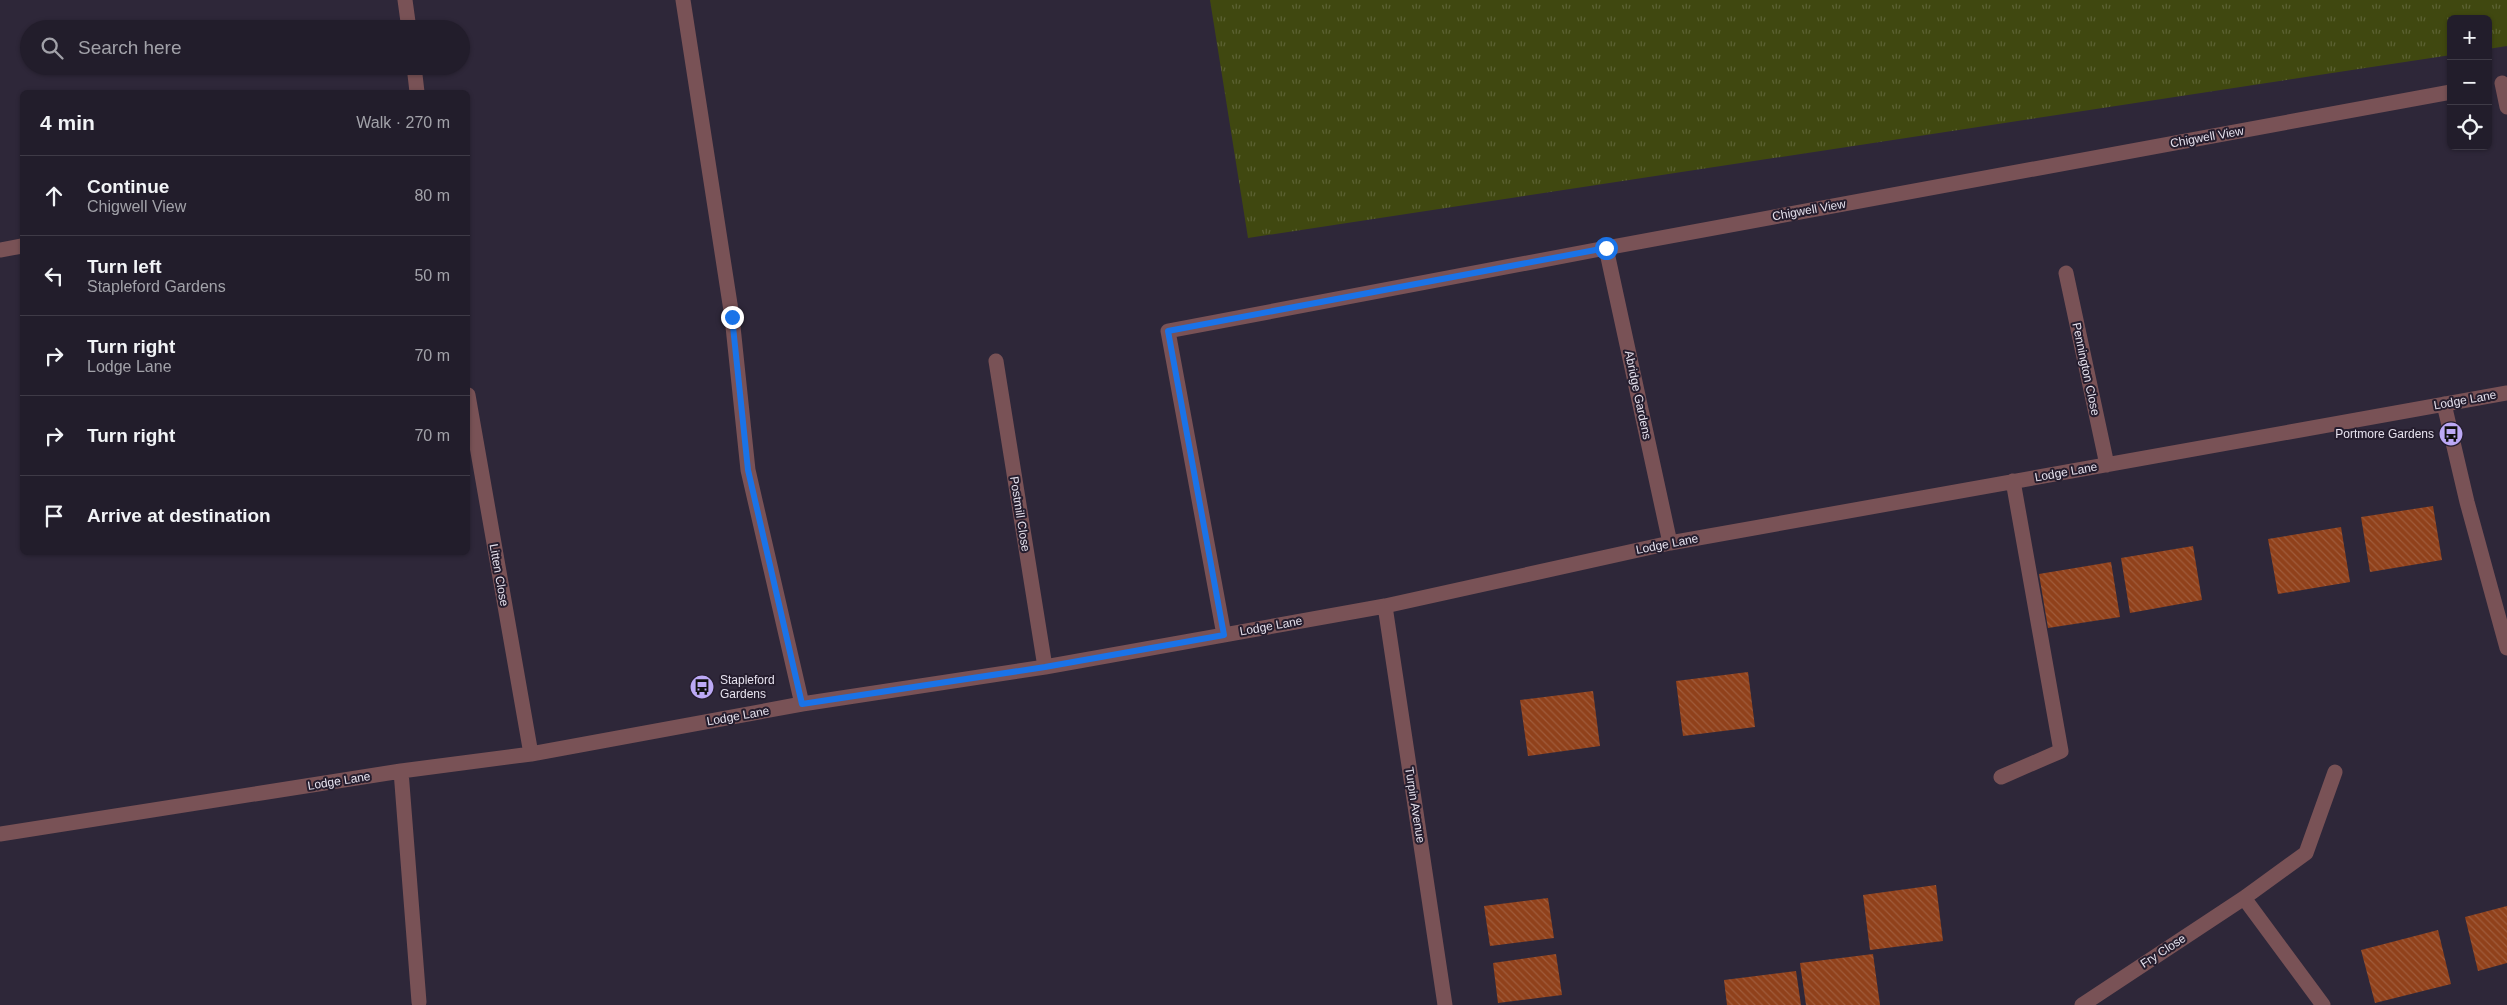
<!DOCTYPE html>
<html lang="en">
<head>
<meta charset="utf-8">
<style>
	:root { --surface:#221d2b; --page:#2a2633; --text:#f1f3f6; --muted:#a2a2a9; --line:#3f3b47 }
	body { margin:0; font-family:Helvetica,sans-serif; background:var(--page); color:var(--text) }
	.controls { position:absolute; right:15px; top:15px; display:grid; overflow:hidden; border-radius:8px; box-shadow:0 1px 4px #0004 }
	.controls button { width:45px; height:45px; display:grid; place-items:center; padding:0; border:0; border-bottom:1px solid var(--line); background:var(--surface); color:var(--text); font:25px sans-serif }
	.stop { position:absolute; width:15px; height:15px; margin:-11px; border:4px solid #1a73e8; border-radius:50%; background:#fff }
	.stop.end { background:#1a73e8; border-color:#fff; box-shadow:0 1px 5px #0008 }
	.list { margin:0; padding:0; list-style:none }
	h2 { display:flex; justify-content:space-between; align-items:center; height:65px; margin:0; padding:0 20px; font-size:21px }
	h2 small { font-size:16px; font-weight:400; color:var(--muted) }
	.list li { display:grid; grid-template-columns:32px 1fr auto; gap:15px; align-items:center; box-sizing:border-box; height:80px; padding:0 20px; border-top:1px solid var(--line) }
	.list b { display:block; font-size:19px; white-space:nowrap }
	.list p { margin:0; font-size:16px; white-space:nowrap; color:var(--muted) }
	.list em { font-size:16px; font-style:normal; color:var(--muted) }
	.icon { flex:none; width:28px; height:28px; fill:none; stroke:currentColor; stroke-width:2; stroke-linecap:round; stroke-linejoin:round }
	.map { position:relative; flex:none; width:2507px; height:1005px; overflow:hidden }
	.search { position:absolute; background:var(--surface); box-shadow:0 1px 4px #0004; left:20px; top:20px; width:450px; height:55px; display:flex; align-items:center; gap:12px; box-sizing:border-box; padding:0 18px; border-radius:28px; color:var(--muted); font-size:19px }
	.panel { position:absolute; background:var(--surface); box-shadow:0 1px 4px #0004; left:20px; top:90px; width:450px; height:465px; border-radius:8px }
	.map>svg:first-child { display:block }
	.grass { fill:url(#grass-tufts) }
	.building { fill:url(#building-back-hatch) }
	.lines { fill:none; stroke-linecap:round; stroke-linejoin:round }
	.minor { stroke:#795256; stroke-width:15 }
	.route { stroke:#1a73e8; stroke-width:6 }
	.labels { text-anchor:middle; stroke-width:4; stroke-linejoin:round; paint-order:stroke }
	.street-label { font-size:12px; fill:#e6e2ee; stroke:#251d2e }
	.poi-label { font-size:12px; fill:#e6e2ee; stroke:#251d2e; text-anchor:end }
</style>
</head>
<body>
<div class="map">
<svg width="2507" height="1005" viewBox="0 0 2507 1005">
	<defs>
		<pattern id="grass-tufts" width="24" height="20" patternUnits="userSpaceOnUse" patternTransform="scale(1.25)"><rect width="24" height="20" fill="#404810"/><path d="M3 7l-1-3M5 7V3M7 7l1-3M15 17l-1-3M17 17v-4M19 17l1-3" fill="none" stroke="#5c6233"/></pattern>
		<pattern id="building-back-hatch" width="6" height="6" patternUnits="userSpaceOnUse" patternTransform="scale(1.25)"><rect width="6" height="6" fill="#90411b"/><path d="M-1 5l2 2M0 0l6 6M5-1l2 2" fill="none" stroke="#a05c3c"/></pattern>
	</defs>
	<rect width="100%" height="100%" fill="#2e2739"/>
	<path class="grass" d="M1210,0H2507V46L2488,49V19H2451V55L1248,238Z"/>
	<path class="building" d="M2433,506L2442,560L2370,572L2361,517Z
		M2341,527L2350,582L2278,594L2268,539Z
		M2193,546L2202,600L2130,613L2121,558Z
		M2111,562L2120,617L2048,628L2039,574Z
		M1748,672L1755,727L1683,736L1676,681Z
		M1593,691L1600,746L1528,756L1520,700Z
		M1936,885L1943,941L1870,950L1863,895Z
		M1548,898L1554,938L1490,946L1484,906Z
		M2507,906V963L2478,971L2465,917Z
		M2438,930L2451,984L2375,1003L2361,950Z
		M1556,954L1562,995L1498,1003L1493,963Z
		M1873,954L1880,1005H1806L1800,963Z
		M1796,971L1801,1005H1727L1724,980Z"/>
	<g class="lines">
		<path class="minor" d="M405,0L409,29
			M683,0L732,317L748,470L802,704
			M414,66L417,92
			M2502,83L2507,107
			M1606,248L1670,543
			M0,250L22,246
			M2066,273L2107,465
			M996,361L1045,667
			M468,395L531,754
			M2444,404L2467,502L2507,648
			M1385,606L1445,1005
			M1224,635L1168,331L1606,248L2451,92
			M401,771L419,1002
			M2001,777L2061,751L2013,481
			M0,834L401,771L531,754L802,704L1045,667L1385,606L1670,543L2507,393
			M2244,898L2323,1005
			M2082,1005L2244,898L2306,853L2335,772"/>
	</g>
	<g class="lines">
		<path class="route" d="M732,317L748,470L802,704L1045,667L1224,635L1168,331L1606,248"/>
	</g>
	<defs>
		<symbol id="bus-disc" viewBox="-11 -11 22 22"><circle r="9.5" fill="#bca9f5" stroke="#251d2e"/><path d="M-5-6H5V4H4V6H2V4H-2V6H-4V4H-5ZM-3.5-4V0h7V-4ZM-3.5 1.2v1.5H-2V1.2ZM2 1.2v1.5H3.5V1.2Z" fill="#111"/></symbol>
	</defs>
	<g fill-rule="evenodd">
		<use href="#bus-disc" x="2437" y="420" width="28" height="28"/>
		<use href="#bus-disc" x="688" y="673" width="28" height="28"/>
	</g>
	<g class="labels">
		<g class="street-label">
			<text transform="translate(2207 137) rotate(-10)" y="4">Chigwell View</text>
			<text transform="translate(1809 210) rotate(-10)" y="4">Chigwell View</text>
			<text transform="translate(2086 369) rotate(78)" y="4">Pennington Close</text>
			<text transform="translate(1638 395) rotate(78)" y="4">Abridge Gardens</text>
			<text transform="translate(2465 400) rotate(-10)" y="4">Lodge Lane</text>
			<text transform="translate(2066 472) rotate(-10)" y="4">Lodge Lane</text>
			<text transform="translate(1020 514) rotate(81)" y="4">Postmill Close</text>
			<text transform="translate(1667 544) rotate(-11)" y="4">Lodge Lane</text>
			<text transform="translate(499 575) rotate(80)" y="4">Litten Close</text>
			<text transform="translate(1271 626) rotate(-10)" y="4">Lodge Lane</text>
			<text transform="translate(738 716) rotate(-10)" y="4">Lodge Lane</text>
			<text transform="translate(339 781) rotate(-9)" y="4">Lodge Lane</text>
			<text transform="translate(1415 805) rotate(81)" y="4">Turpin Avenue</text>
			<text transform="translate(2163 951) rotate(-33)" y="4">Fry Close</text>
		</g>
		<g class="poi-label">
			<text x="2434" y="438">Portmore Gardens</text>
			<text x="720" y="684" text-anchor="start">Stapleford<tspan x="720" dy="14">Gardens</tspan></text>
		</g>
	</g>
</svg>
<div class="controls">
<button>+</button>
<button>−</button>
<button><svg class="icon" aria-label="locate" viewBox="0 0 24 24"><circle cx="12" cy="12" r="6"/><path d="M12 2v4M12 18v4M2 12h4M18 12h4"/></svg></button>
</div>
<div class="stop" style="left:1606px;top:248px"></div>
<div class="stop end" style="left:732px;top:317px"></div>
<div class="search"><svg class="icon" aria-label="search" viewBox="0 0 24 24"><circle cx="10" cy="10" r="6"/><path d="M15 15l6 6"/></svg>Search here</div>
<section class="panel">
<h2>4 min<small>Walk · 270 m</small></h2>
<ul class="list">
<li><svg class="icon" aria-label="ahead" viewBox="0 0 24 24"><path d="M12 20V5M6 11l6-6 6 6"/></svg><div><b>Continue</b><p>Chigwell View</p></div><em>80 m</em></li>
<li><svg class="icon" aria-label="left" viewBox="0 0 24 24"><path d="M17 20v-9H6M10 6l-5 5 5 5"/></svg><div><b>Turn left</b><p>Stapleford Gardens</p></div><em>50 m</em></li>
<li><svg class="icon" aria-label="right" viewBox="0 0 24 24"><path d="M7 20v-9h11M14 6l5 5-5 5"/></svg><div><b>Turn right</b><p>Lodge Lane</p></div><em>70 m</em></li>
<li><svg class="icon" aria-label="right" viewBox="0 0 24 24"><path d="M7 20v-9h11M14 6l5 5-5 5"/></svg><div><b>Turn right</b></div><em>70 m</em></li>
<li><svg class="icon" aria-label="arrive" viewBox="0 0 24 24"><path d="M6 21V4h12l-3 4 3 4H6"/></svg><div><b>Arrive at destination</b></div></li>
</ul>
</section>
</div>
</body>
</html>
